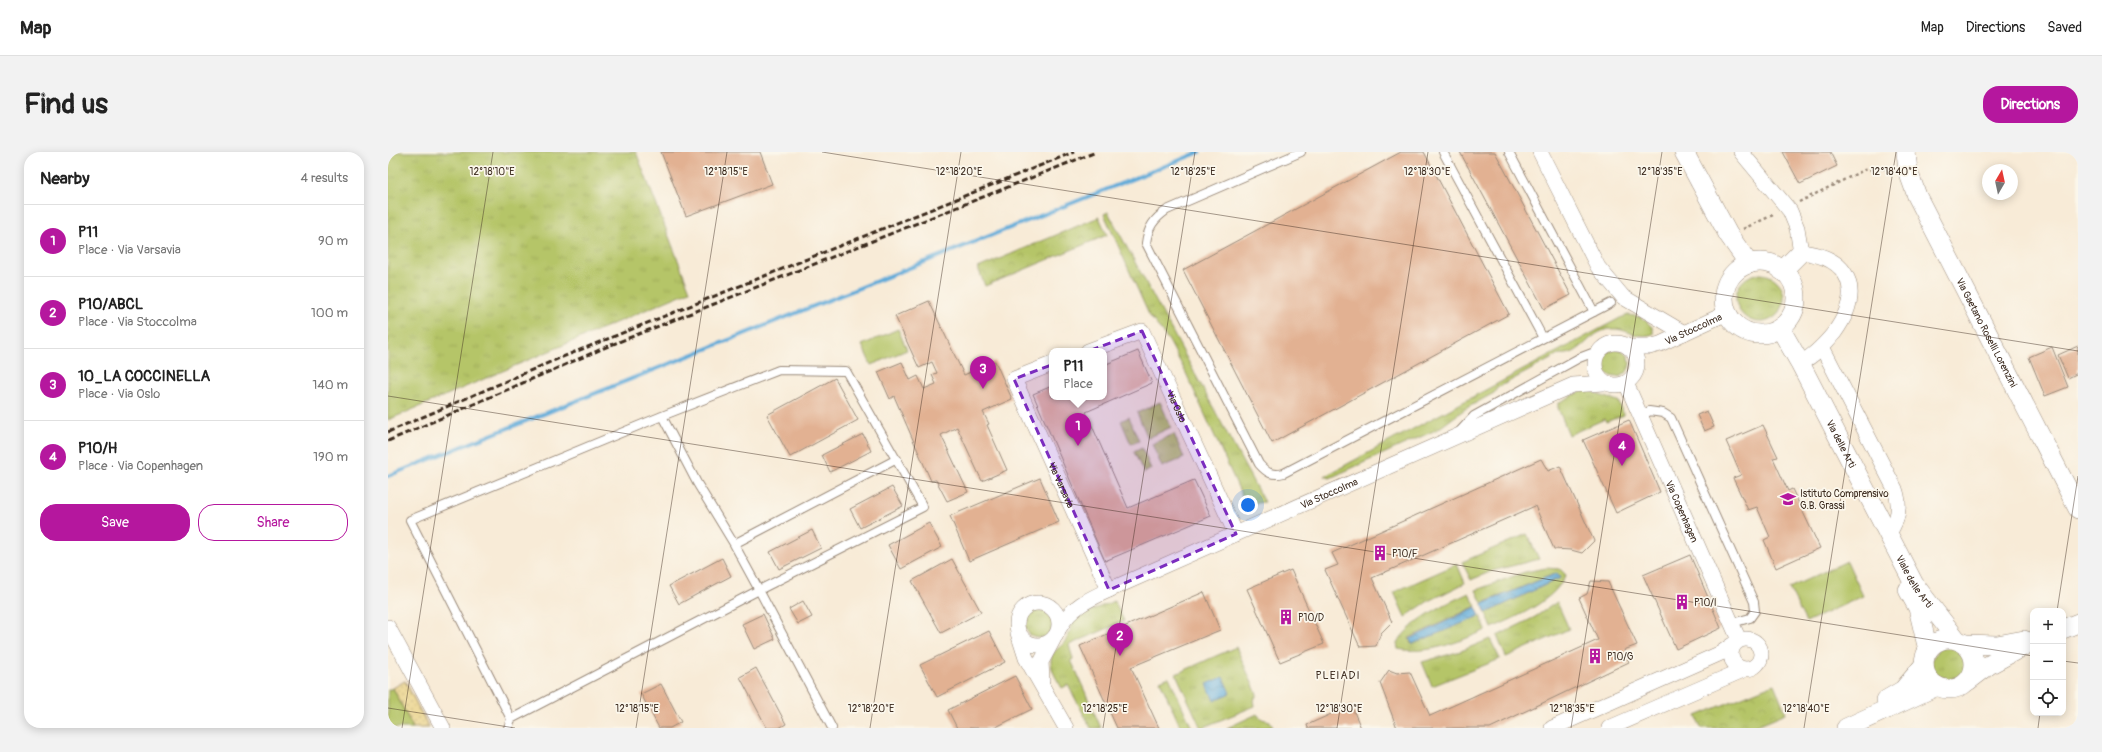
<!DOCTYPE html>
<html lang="en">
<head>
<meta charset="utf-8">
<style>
	:root { --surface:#fff; --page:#f2f2f2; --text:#222; --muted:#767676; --line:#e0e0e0; --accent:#b5179e }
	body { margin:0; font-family:Pangolin,sans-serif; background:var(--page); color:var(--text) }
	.controls { position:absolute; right:12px; bottom:12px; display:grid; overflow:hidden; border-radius:8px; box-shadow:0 2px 10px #0003 }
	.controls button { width:36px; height:36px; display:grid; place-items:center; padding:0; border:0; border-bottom:1px solid var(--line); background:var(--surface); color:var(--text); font:20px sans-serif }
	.compass { position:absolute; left:1594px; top:12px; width:36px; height:36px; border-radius:50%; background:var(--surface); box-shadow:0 2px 10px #0003; rotate:9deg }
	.you { position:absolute; left:860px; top:353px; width:14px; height:14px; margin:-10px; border:3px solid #fff; border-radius:50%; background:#1a73e8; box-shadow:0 0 0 6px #1a73e833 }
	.badge { display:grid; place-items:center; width:26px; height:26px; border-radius:50%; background:var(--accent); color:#fff; font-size:13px; font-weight:700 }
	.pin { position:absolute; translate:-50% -33px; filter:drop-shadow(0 1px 2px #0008) }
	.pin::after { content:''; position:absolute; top:21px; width:14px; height:12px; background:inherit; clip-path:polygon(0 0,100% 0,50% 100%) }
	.popup { position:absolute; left:661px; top:196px; width:58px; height:52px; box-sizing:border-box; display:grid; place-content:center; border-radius:8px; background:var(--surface); filter:drop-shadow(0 1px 3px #0005); font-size:13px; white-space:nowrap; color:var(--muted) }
	.popup b { font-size:15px; color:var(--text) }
	.popup::after { content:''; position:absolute; left:50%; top:100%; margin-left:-8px; border:8px solid transparent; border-top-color:var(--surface) }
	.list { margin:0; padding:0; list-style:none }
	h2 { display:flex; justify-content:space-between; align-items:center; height:52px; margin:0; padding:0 16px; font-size:17px }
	h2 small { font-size:13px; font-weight:400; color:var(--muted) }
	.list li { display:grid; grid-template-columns:26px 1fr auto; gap:12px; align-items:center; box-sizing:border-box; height:72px; padding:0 16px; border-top:1px solid var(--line) }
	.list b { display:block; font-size:15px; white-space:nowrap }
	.list p { margin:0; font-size:13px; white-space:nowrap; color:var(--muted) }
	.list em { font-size:13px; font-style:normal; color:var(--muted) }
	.actions { display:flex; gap:8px; padding:12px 16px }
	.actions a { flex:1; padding:9px 0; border:1px solid var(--accent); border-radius:16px; text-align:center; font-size:14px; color:var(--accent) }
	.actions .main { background:var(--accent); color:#fff }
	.icon { flex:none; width:22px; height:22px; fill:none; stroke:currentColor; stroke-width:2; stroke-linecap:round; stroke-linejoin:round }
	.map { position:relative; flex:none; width:1690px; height:576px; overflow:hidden; border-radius:16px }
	header { display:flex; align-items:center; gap:24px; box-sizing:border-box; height:56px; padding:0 20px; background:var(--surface); border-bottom:1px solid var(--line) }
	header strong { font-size:19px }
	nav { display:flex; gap:22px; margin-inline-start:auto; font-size:14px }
	.intro { display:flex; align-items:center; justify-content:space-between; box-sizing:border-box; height:96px; padding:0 24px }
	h1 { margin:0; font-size:28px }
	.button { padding:10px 18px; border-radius:16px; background:var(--accent); color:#fff; font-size:14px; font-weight:700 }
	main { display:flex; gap:24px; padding:0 24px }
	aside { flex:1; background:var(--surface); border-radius:16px; box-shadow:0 2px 10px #0003 }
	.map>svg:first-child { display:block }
	.grass { fill:url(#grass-tufts); stroke:#787843 }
	.sand { fill:url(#sand-dots); stroke:#94825e }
	.park { fill:url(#park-crowns); stroke:#787843 }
	.pitch { fill:#b5c568; stroke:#787843 }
	.water { fill:url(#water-waves); stroke:#4e6a7c }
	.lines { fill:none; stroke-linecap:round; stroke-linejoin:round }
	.stream { stroke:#61abd9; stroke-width:4 }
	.building { fill:#e2b192 }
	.service-casing { stroke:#9a8a7a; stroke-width:10 }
	.minor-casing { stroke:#9a8a7a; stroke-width:16 }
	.tertiary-casing { stroke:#9a8a7a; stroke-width:20 }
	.path { stroke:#9a8a7a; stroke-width:2.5; stroke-dasharray:3 3; stroke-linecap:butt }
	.service { stroke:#fff; stroke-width:8 }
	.minor { stroke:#fff; stroke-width:15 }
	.tertiary { stroke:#fff; stroke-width:19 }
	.rail { stroke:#3b2a1e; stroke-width:3; stroke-dasharray:6 3; stroke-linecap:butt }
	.marked { fill:#7b2cbf; fill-opacity:0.2; stroke:#7b2cbf; stroke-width:3; stroke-dasharray:8 5; stroke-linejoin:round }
	.ticks { fill:none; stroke:#3b2a1e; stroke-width:1; stroke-opacity:0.45 }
	.labels { text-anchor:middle; stroke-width:3.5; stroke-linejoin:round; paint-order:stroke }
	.street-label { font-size:10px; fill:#3b2a1e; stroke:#fbf7ec }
	.poi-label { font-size:10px; fill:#3b2a1e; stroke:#fbf7ec; text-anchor:start }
	.neighbourhood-label { font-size:11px; letter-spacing:1px; fill:#3b2a1e; stroke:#fbf7ec }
	.ticks-label { font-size:10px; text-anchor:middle; fill:#3b2a1e; stroke:#fbf7ec; stroke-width:3.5; stroke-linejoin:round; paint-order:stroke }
</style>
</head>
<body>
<header>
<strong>Map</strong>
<nav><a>Map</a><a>Directions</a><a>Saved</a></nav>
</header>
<div class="intro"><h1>Find us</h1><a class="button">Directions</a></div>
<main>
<aside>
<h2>Nearby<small>4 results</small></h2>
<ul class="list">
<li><span class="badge">1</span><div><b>P11</b><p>Place · Via Varsavia</p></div><em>90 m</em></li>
<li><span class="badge">2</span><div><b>P10/ABCL</b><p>Place · Via Stoccolma</p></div><em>100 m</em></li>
<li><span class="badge">3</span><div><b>10_LA COCCINELLA</b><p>Place · Via Oslo</p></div><em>140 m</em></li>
<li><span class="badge">4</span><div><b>P10/H</b><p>Place · Via Copenhagen</p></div><em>190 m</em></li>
</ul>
<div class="actions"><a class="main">Save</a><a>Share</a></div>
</aside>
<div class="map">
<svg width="1690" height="576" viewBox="0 0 1690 576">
	<defs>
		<pattern id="grass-tufts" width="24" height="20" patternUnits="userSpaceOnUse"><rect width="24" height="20" fill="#b5c568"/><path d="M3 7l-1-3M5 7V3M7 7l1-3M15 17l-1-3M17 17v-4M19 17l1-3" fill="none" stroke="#9da95a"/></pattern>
		<pattern id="sand-dots" width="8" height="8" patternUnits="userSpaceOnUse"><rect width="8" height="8" fill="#eeda9e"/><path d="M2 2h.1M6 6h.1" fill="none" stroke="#cdbb88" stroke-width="1.8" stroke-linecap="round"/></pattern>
		<pattern id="park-crowns" width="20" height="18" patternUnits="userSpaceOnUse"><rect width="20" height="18" fill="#b5c568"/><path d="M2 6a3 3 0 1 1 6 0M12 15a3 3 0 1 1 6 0" fill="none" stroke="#9da95a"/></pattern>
		<pattern id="water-waves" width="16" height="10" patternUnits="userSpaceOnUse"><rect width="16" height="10" fill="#61abd9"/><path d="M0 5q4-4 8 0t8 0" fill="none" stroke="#518baf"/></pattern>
	</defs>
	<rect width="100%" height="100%" fill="#fbf7ec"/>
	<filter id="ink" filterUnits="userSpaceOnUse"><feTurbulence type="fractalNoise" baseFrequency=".025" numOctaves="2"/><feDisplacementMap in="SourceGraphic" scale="8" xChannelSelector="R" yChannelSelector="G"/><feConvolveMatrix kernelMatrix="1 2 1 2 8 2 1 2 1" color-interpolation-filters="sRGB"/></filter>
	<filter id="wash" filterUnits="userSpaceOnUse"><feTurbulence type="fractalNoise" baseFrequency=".012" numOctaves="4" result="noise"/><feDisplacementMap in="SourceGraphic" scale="16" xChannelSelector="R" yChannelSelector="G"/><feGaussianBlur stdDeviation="0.9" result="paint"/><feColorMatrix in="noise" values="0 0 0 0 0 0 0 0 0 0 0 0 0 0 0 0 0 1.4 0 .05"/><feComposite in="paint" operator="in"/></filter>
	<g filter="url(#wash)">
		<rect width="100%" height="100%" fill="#f8ebd7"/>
		<path class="grass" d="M0,0H248L302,139L0,268Z
			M720,60L876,350L862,352L854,344L798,221L781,189L761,163L716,62Z
			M1348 146a24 24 0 1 1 48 0a24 24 0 1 1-48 0Z
			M1240,163L1254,165L1265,176V182C1245,189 1236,171 1214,179C1199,185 1190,205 1172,202L1109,236L1106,241L1077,257L1050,277L942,326L937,324L1232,166Z
			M1214 211a14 14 0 1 1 28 0a14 14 0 1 1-28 0Z
			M1199,236L1211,243L1230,249L1236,263L1218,270L1217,267L1181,283L1170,256V251Z
			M772,250L783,275L760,286L749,261Z
			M741,265L751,289L743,292L733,269Z
			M786,282L796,306L774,315L764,292Z
			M754,296L763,317L756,321L746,300Z
			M1139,382L1151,407L1104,419L1083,428L1074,410Z
			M1069,412L1077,431L1039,450L1017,465L1006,440Z
			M1158,416L1172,417L1178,423C1165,450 1130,464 1104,476L1098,461L1172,426L1169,421L1094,451L1088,438L1137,420Z
			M1081,441L1088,454L1021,486L1023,492L1092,464L1098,478C1071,490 1039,503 1010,497L1009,491C1025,467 1055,453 1081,441Z
			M726,449L736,469L681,493L685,507L683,508L713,576H703L680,533L674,536C668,526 657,510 667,499C671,495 675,493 678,488C683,480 683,472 688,465Z
			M1169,450L1181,477L1118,505L1109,484L1147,465Z
			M637 472a14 14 0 1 1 28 0a14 14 0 1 1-28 0Z
			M1102,487L1112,507L1044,534L1034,510L1073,499Z
			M1544 512a18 18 0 1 1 36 0a18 18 0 1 1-36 0Z
			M848,495L869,542L866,548L867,554L813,576L788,522Z
			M781,525L804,576H793L772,529Z
			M869,562L874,567L882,569L885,576H839Z"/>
		<path class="sand" d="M17,529L41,576H25L5,536Z"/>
		<path class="park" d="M711,65L719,83L597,134L590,116Z
			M1386,532L1398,561L1362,576H1313L1308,564Z"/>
		<path class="pitch" d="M510,177L519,198L483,213L474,193Z
			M1459,409L1475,444L1418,470L1401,436Z
			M5,536L25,576H0V538Z"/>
		<path class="water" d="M1169,421L1172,426L1098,461L1094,452Z
			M1088,455L1092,464L1024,492L1022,487Z
			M835,525L842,541L826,549L819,532Z"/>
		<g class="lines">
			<path class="stream" d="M0,324L812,0"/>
		</g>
		<g id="blocks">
			<path class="building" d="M273,0H372L384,32L298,64Z
				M1013,0H1036L1121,162L884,291L795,118Z
				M1072,0H1107L1183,143L1156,157Z
				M1395,0H1442L1449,14L1412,32Z
				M541,149L576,223L607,209L624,247L595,260L601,272L599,273L619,318L594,329L569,275L553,283L580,340L559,349L548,328L543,329L506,244L502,247L490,220L514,210L522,228L530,224L536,237L548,232L544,223L549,221L544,210L531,216L507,164Z
				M1690,194V221L1680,226L1670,203Z
				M1664,195L1680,235L1657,244L1641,205Z
				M750,199L764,231L698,260L740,356L806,328L823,364L717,409L645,242L664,234V245H716V213Z
				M447,226L470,268L402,305L379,263Z
				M1319,259L1326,275L1316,279L1309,263Z
				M1241,268L1272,340L1228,361L1195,288Z
				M1375,273L1390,305L1385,306L1400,339L1404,337L1432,396L1388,416L1376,388L1382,385L1369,355L1360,358L1345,326L1353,323L1338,289Z
				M475,282L483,299L442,320L434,303Z
				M1153,307L1160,319L1172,314L1206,389L1194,401L1183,398L1166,397L1147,354L984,426L1004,470L993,481L988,494L972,495L937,418L950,413L944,401Z
				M652,326L671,370L581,409L562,364Z
				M504,335L515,354L472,376L462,357Z
				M541,371L554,395L513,417L500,393Z
				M424,378L433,396L391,417L382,400Z
				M1302,403L1333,476L1288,497L1255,423Z
				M334,406L343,424L291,452L281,434Z
				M564,407L593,460L553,481L524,429Z
				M903,418L936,492L892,510L859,437Z
				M1203,429L1220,430L1249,493L1236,498L1241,510L1102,576H1009L992,531L1001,518L1009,521L1022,520L1042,564L1210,488L1191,446L1199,442Z
				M816,440L832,478L743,515L771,576H729L692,494Z
				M415,449L424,465L410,472L401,457Z
				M375,462L387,487L366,497L354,472Z
				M601,479L617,510L549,545L532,513Z
				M368,516L398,572L391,576H379L352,525Z
				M627,524L644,557L606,576H569L560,558Z
				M273,532L293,570L282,576H271L253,542Z
				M963,553L973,576H920L919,573Z"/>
		</g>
	</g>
	<g filter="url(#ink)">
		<use href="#blocks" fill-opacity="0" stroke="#9a8a7a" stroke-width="1"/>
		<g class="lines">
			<defs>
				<path id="service" d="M913,0L779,58C766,67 760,75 758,91L871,312C879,321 884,324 896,321L1223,151
					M1055,0L1155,186
					M1121,0L1206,160
					M1253,266L1261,259L1275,261L1283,266L1366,450L1367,459L1362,466L1344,471
					M1072,279L1086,264L1191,206L1212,198
					M346,392L509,307
					M123,567L22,368L274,264L391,218L458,219L535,355L371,438L444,576
					M120,576L123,567L371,438L346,392L309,331L274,264"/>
				<g id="minor">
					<path d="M1152,0L1210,115L1235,145L1296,181"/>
					<path d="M1353,0L1402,59L1409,76L1413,100C1465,106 1475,141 1446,181C1436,193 1426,204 1412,211"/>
					<circle cx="1228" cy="212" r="21"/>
					<path id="s1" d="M1240,195H1261L1272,192L1339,161"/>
					<path d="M1434,195L1507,337C1513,354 1511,368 1500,382"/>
					<path id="s2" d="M700,199L754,179L848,382"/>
					<path id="s3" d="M664,212L626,227L721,438"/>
					<path id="s4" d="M1238,231L1351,488"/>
					<circle cx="650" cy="472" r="21"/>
					<path d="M0,475L55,576"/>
					<path id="s5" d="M672,475C683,455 701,447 721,438L1185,233L1216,231"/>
					<path d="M630,481L638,506L678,576"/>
					<circle cx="1358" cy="502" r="15"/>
					<path d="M654,529L653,510L665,488"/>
					<path d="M1164,576L1333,501L1344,493"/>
					<path d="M1221,576L1355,518"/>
				</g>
				<g id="tertiary">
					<path d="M1296,0L1340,82L1361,112"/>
					<path id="s6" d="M1518,0L1520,19L1529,44L1690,357"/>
					<circle cx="1372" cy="146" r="36"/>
					<path d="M1394,119L1413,100"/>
					<path id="s7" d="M1392,176L1412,211L1526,432L1569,488"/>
					<path d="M1520,438L1530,456L1540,498"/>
					<path d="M1675,477L1690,471"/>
					<circle cx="1561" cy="512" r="25"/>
					<path d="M1575,492L1609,493L1636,488"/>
					<path d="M1580,529L1601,513L1645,489"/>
					<path d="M1498,548L1515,538L1536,513"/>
					<path d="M1458,576L1549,534"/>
				</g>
			</defs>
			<use href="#service" class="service-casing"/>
			<use href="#minor" class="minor-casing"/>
			<use href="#tertiary" class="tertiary-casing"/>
			<path class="path" d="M1411,50L1476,18L1494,17L1504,15
				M1355,77L1387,62"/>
			<use href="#service" class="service"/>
			<use href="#minor" class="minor"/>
			<use href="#tertiary" class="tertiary"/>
			<path class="rail" d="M0,280L167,208L686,0
				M0,289L223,193L708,0"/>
		</g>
	</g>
	<path class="marked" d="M754,179L848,382L721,438L626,227Z"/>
	<path class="ticks" d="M434,0L1690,199M0,244L1645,504M1669,459L1690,324M1675,509L1690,511M0,556L127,576M14,576L105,0M248,576L339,0M482,576L573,0M715,576L807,0M949,576L1040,0M1183,576L1274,0M1416,576L1508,0M1650,576L1652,561"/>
	<defs>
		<symbol id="school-bare" viewBox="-9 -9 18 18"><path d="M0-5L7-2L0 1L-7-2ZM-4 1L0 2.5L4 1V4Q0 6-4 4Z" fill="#b5179e" stroke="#fbf7ec" stroke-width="2.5" paint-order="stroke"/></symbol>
		<symbol id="building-bare" viewBox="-9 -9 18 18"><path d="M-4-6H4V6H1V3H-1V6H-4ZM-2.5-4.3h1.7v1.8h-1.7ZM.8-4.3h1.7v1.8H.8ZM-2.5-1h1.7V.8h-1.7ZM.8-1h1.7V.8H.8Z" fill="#b5179e" stroke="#fbf7ec" stroke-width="2.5" paint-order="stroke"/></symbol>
	</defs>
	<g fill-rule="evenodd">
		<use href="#school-bare" x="1389" y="336" width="22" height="22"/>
		<use href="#building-bare" x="981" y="390" width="22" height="22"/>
		<use href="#building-bare" x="1283" y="439" width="22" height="22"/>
		<use href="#building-bare" x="887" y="454" width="22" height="22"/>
		<use href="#building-bare" x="1196" y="493" width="22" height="22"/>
	</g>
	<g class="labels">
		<g class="street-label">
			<text dy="4" stroke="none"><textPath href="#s1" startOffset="69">Via Stoccolma</textPath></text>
			<text dy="4" stroke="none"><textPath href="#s6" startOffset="199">Via Gaetano Roselli Lorenzini</textPath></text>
			<text dy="4" stroke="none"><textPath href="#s2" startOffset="141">Via Oslo</textPath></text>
			<text dy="4" stroke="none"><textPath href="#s7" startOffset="131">Via delle Arti</textPath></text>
			<text dy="4" stroke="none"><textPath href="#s3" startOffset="157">Via Varsavia</textPath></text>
			<text dy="4" stroke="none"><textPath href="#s5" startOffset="303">Via Stoccolma</textPath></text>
			<text dy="4" stroke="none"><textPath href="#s4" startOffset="140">Via Copenhagen</textPath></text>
			<text dy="4" stroke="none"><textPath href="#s7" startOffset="287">Viale delle Arti</textPath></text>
		</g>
		<g class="poi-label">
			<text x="1412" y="345">Istituto Comprensivo<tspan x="1412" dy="12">G.B. Grassi</tspan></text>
			<text x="1004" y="405">P10/F</text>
			<text x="1306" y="454">P10/I</text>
			<text x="910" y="469">P10/D</text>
			<text x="1219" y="508">P10/G</text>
		</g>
		<g class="neighbourhood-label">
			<text x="950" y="527">PLEIADI</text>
		</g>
	</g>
	<g class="ticks-label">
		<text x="1039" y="23">12°18'30"E</text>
		<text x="104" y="23">12°18'10"E</text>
		<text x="338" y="23">12°18'15"E</text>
		<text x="571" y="23">12°18'20"E</text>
		<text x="805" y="23">12°18'25"E</text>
		<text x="1272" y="23">12°18'35"E</text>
		<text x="1506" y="23">12°18'40"E</text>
		<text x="249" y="560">12°18'15"E</text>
		<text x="483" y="560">12°18'20"E</text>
		<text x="717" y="560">12°18'25"E</text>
		<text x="951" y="560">12°18'30"E</text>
		<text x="1184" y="560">12°18'35"E</text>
		<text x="1418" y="560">12°18'40"E</text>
	</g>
</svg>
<div class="controls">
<button>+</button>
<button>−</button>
<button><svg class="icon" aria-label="locate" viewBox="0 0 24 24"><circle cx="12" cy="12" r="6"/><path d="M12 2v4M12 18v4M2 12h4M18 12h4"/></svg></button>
</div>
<svg class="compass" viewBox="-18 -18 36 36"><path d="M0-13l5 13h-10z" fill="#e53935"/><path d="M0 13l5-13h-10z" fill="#767676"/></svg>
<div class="you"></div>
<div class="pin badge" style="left:690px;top:294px">1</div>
<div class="popup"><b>P11</b>Place</div>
<div class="pin badge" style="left:732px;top:504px">2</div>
<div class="pin badge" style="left:595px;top:237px">3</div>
<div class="pin badge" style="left:1234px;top:314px">4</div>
</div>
</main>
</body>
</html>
